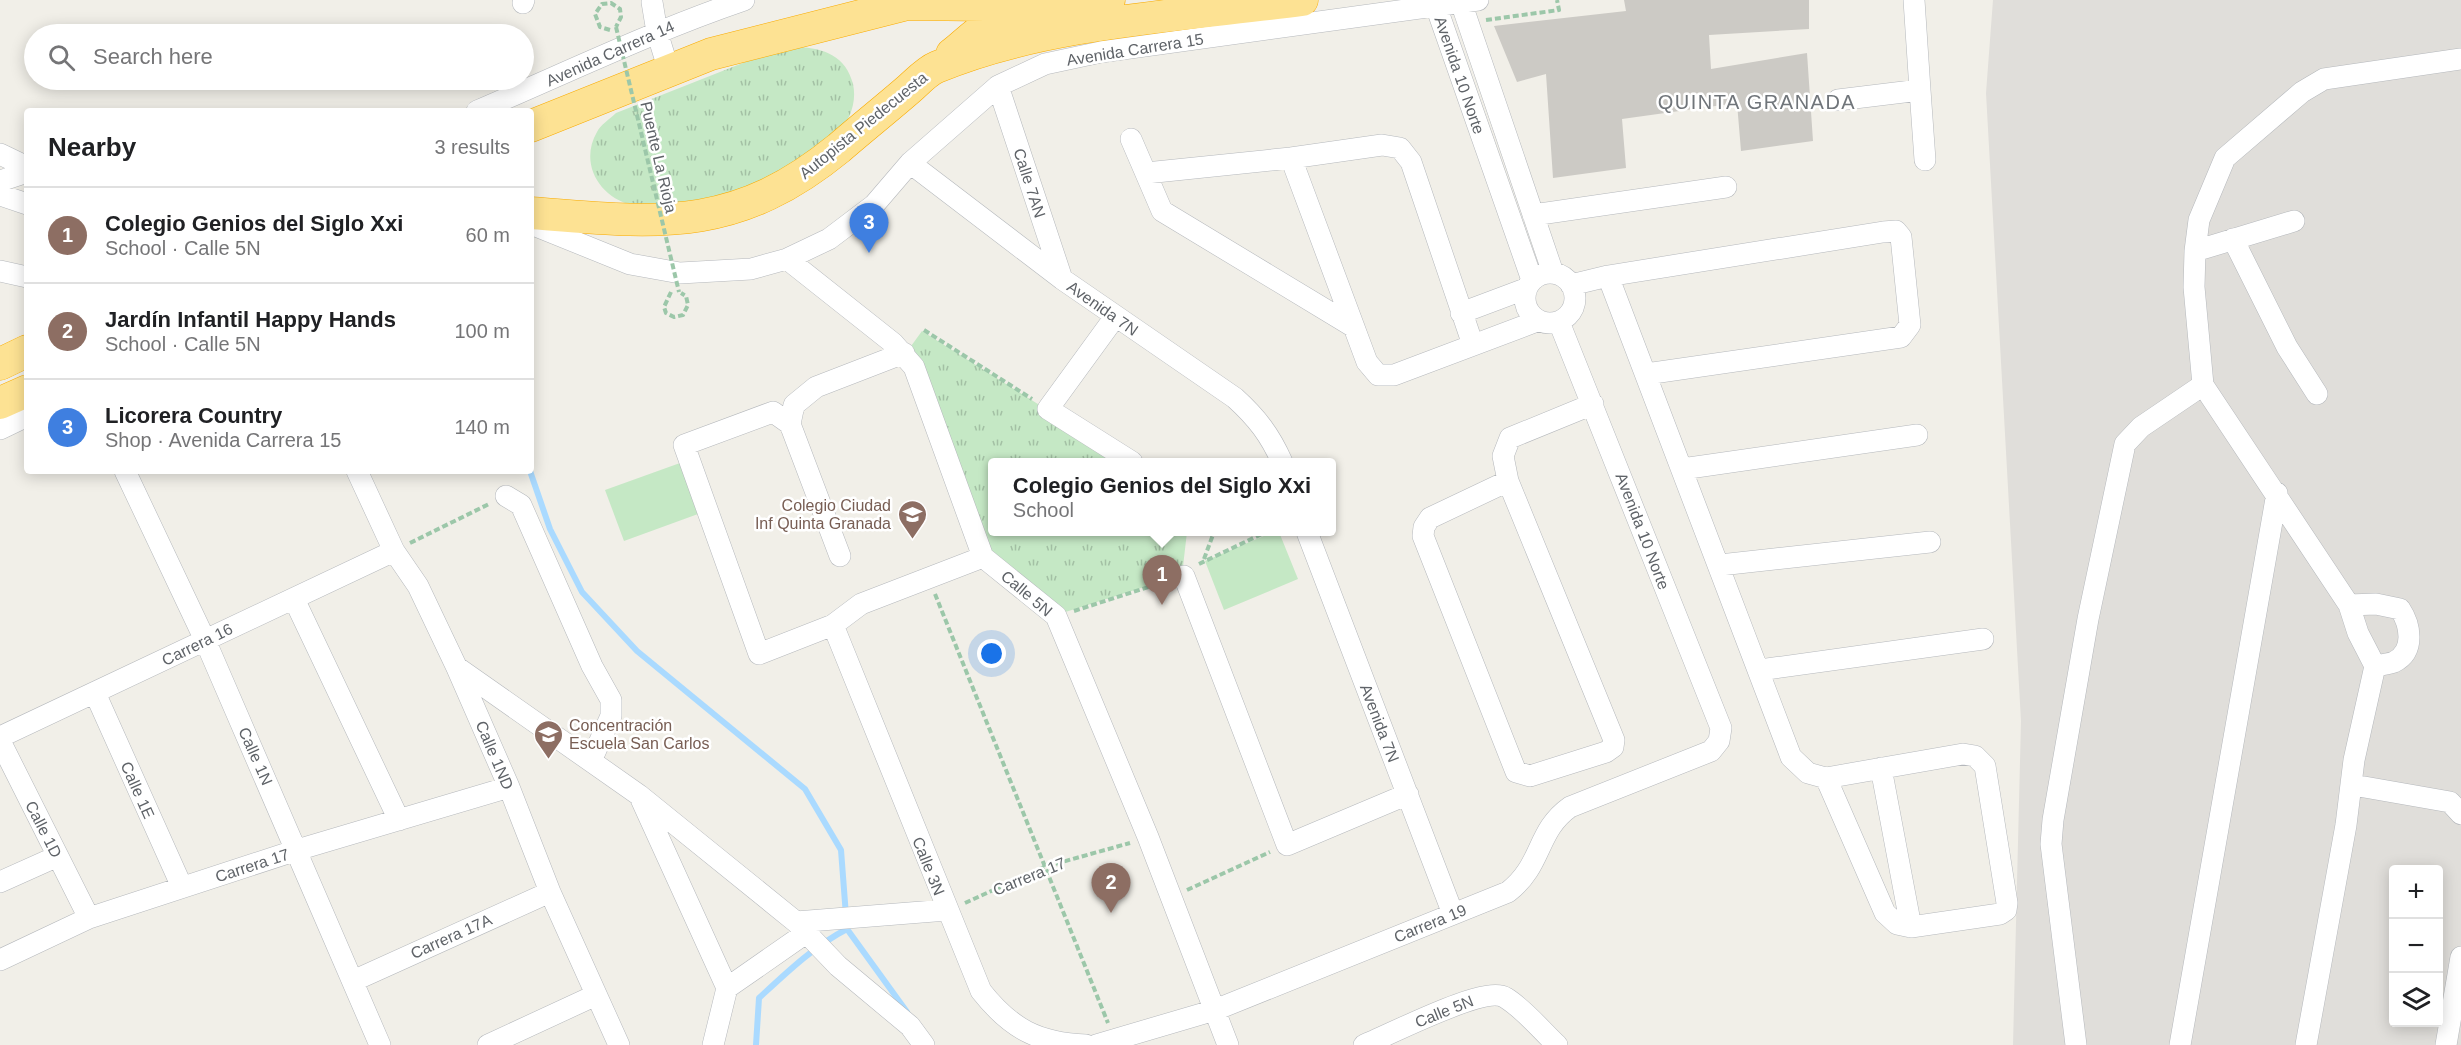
<!DOCTYPE html>
<html lang="en">
<head>
<meta charset="utf-8">
<style>
	:root { --surface:#fff; --page:#f2f2f2; --text:#202124; --muted:#757577; --line:#e0e0e0; --accent:#ea4335 }
	body { margin:0; font-family:Arial,sans-serif; background:var(--page); color:var(--text) }
	.controls { position:absolute; right:18px; bottom:18px; display:grid; overflow:hidden; border-radius:6px; box-shadow:0 3px 15px #0003 }
	.controls button { width:54px; height:54px; display:grid; place-items:center; padding:0; border:0; border-bottom:2px solid var(--line); background:var(--surface); color:var(--text); font:30px sans-serif }
	.you { position:absolute; left:992px; top:654px; width:21px; height:21px; margin:-15px; border:4px solid #fff; border-radius:50%; background:#1a73e8; box-shadow:0 0 0 9px #1a73e833 }
	.badge { display:grid; place-items:center; width:39px; height:39px; border-radius:50%; background:var(--accent); color:#fff; font-size:20px; font-weight:700 }
	.pin { position:absolute; translate:-50% -50px; filter:drop-shadow(0 2px 3px #0008) }
	.pin::after { content:''; position:absolute; top:32px; width:21px; height:18px; background:inherit; clip-path:polygon(0 0,100% 0,50% 100%) }
	.popup { position:absolute; left:988px; top:458px; width:348px; height:78px; box-sizing:border-box; display:grid; place-content:center; border-radius:6px; background:var(--surface); filter:drop-shadow(0 2px 4px #0005); font-size:20px; white-space:nowrap; color:var(--muted) }
	.popup b { font-size:22px; color:var(--text) }
	.popup::after { content:''; position:absolute; left:50%; top:100%; margin-left:-12px; border:12px solid transparent; border-top-color:var(--surface) }
	.list { margin:0; padding:0; list-style:none }
	h2 { display:flex; justify-content:space-between; align-items:center; height:78px; margin:0; padding:0 24px; font-size:26px }
	h2 small { font-size:20px; font-weight:400; color:var(--muted) }
	.list li { display:grid; grid-template-columns:39px 1fr auto; gap:18px; align-items:center; box-sizing:border-box; height:96px; padding:0 24px; border-top:2px solid var(--line) }
	.list b { display:block; font-size:22px; white-space:nowrap }
	.list p { margin:0; font-size:20px; white-space:nowrap; color:var(--muted) }
	.list em { font-size:20px; font-style:normal; color:var(--muted) }
	.icon { flex:none; width:33px; height:33px; fill:none; stroke:currentColor; stroke-width:2; stroke-linecap:round; stroke-linejoin:round }
	.map { position:relative; flex:none; width:2461px; height:1045px; overflow:hidden }
	.search { position:absolute; background:var(--surface); box-shadow:0 3px 15px #0003; left:24px; top:24px; width:510px; height:66px; display:flex; align-items:center; gap:15px; box-sizing:border-box; padding:0 21px; border-radius:33px; color:var(--muted); font-size:22px }
	.panel { position:absolute; background:var(--surface); box-shadow:0 3px 15px #0003; left:24px; top:108px; width:510px; height:366px; border-radius:6px }
	.map>svg:first-child { display:block }
	.industrial { fill:#e0deda; fill-rule:evenodd }
	.green { fill:#c5e8c5 }
	.park { fill:url(#park-tufts) }
	.lines { fill:none; stroke-linecap:round; stroke-linejoin:round }
	.stream { stroke:#aadaff; stroke-width:6 }
	.building { fill:#cccac5 }
	.minor-casing { stroke:#b5b8bc; stroke-width:22 }
	.highway-casing { stroke:#f9ab00; stroke-width:33 }
	.path { stroke:#9cc7a9; stroke-width:4; stroke-dasharray:6 3; stroke-linecap:butt }
	.minor { stroke:#fff; stroke-width:21 }
	.highway { stroke:#fde293; stroke-width:32 }
	.path-bridge { stroke:#9cc7a9; stroke-width:4; stroke-dasharray:6 3; stroke-linecap:butt }
	.labels { text-anchor:middle; stroke-width:5; stroke-linejoin:round; paint-order:stroke }
	.street-label { font-size:16px; fill:#5f6368; stroke:#fff }
	.education-label { font-size:16px; fill:#785e54; stroke:#fff; text-anchor:end }
	.quarter-label { font-size:20px; letter-spacing:1.5px; fill:#70757a; stroke:#fff }
</style>
</head>
<body>
<div class="map">
<svg width="2461" height="1045" viewBox="0 0 2461 1045">
	<defs>
		<pattern id="park-tufts" width="24" height="20" patternUnits="userSpaceOnUse" patternTransform="scale(1.5)"><rect width="24" height="20" fill="#c5e8c5"/><path d="M3 7l-1-3M5 7V3M7 7l1-3M15 17l-1-3M17 17v-4M19 17l1-3" fill="none" stroke="#a3c0a4"/></pattern>
	</defs>
	<rect width="100%" height="100%" fill="#f1efe8"/>
	<path class="industrial" d="M1993,0H2461V1045H2013L2021,721L1986,93ZM2394,870H2438V1022H2394Z"/>
	<path class="green" d="M680,463L698,514L624,541L605,490Z
		M1273,532H1279L1298,579L1224,610L1205,561Z"/>
	<path class="park" d="M798,47C824,48 846,56 853,84C857,102 850,121 837,134C831,140 822,144 814,149C779,172 724,204 682,207C668,208 646,208 632,205C599,197 579,163 597,132C600,125 610,119 616,113L763,55Z
		M922,331L1130,462H992V532H1187L1182,575L1056,615L985,556L906,353Z"/>
	<g class="lines">
		<path class="stream" d="M530,471L550,529L582,592L637,651L805,789L841,850L847,929L907,1012
			M756,1045L759,998C786,973 814,946 847,929"/>
	</g>
	<path class="building" d="M1624,0H1809V29L1709,35L1711,69L1807,53L1813,141L1741,151L1737,103L1622,119L1626,168L1553,178L1546,74L1517,82L1494,26L1626,11Z"/>
	<g class="lines">
		<defs>
			<path id="minor" d="M652,2L657,32L669,71
				M1461,2L1553,273
				M523,3L524,0
				M1436,6L1532,280
				M998,86L1062,279
				M1920,90L1925,160
				M1838,100L1920,90L1914,0
				M477,111C566,73 653,31 744,0
				M1131,139L1162,211L1354,327
				M0,154L27,167
				M1291,158L1367,362L1378,375H1394L1537,321
				M910,163L1062,279L1235,398C1257,418 1270,435 1282,462
				M1146,173L1291,158L1382,145L1400,148L1411,162L1473,345
				M0,181L27,172
				M0,195L27,204
				M1533,215L1726,187
				M531,224L630,264L680,273L751,269L787,259L829,239L874,205L910,163L998,86L1045,64L1101,52L1478,0
				M2233,239L2287,347L2317,394
				M2195,251L2294,221
				M787,259L893,343L914,367L983,557L1056,616L1148,837L1228,1045
				M0,271L27,277
				M1525 298a25 25 0 1 1 50 0a25 25 0 1 1-50 0Z
				M1608,276L1791,757L1808,773L1826,778L1885,913L1897,924L1911,927L2000,914L2006,910L2007,903L1985,766L1975,756L1963,754L1826,778
				M1571,285L1608,276L1883,232L1896,231L1901,237L1910,325L1901,337L1646,374
				M1461,313L1525,289
				M1115,317L1048,409L1132,462
				M2203,385L2349,605L2358,633L2375,666L2354,760L2346,825L2306,1045
				M790,424L773,412L684,445L759,654L833,625L861,604L983,557
				M0,429L27,416
				M1682,469L1917,435
				M125,471L205,640L380,1045
				M357,471L394,551L418,586L457,668L509,787L550,892L619,1045
				M1508,481L1430,518L1424,527L1423,536L1516,772L1530,776L1606,752L1613,747L1614,740L1508,481L1503,456L1510,438L1593,404
				M506,496L521,505L592,666L611,700V716L591,761
				M1307,532L1453,914
				M840,556L790,424L794,405L816,387L904,353
				M1720,565L1930,542
				M1184,576L1287,845L1408,794
				M294,599L399,820
				M2349,605L2376,604L2400,609C2410,624 2416,651 2394,662C2389,664 2381,665 2375,666
				M833,625L981,991C1011,1029 1038,1043 1086,1045
				M458,668L639,795L796,922L947,910
				M1760,670L1983,639
				M95,693L182,887
				M0,737L394,551
				M0,741L89,918
				M1881,768L1911,927
				M2353,785L2450,802L2461,814
				M641,799L727,988L713,1045
				M0,882L58,856
				M796,922L838,966L910,1026L924,1045
				M0,960L89,918L297,850L509,787
				M353,981L550,892
				M727,988L806,933
				M488,1045L596,995
				M1096,1045L1215,1010L1508,892C1543,865 1536,831 1570,807L1711,751L1719,741L1721,728L1559,322
				M1364,1045C1390,1035 1485,984 1506,998C1524,1009 1541,1030 1557,1045
				M2076,1045L2051,844L2053,820L2088,619L2125,444L2141,427L2203,385L2194,287L2195,251L2199,220L2225,158L2302,92L2324,79L2461,59
				M2180,1045L2277,493
				M2446,1045L2461,957"/>
			<path id="highway" d="M909,4L985,5L1008,0
				M952,54C964,45 976,32 989,25C1025,6 1070,6 1109,0
				M531,126L711,54L923,0
				M531,213C658,223 734,234 839,148C862,128 886,109 909,89C917,82 927,71 937,67C1044,22 1187,15 1302,0
				M0,364L27,351
				M0,403L27,391"/>
		</defs>
		<use href="#minor" class="minor-casing"/>
		<use href="#highway" class="highway-casing"/>
		<path class="path" d="M1486,20L1559,10L1557,0
			M610,30L600,27L595,14L602,4L611,3L620,9L621,17L616,27
			M671,292L664,307L666,313L674,317L683,315L688,305L686,296L681,293
			M924,330L1032,399
			M410,543L489,504
			M1204,559L1214,532
			M1199,564L1266,532
			M935,594L1108,1023
			M1074,611L1167,581
			M1187,890L1270,852
			M965,903L1044,867L1130,843"/>
		<use href="#minor" class="minor"/>
		<use href="#highway" class="highway"/>
		<path class="path-bridge" d="M616,27L679,292"/>
	</g>
	<defs>
		<symbol id="school-pin" viewBox="-11 -11 22 30"><path d="M0 17L-7.5 6A9.5 9.5 0 1 1 7.5 6Z" fill="#8d6e63" stroke="#fff"/><path d="M0-5L7-2L0 1L-7-2ZM-4 1L0 2.5L4 1V4Q0 6-4 4Z" fill="#fff"/></symbol>
	</defs>
	<g fill-rule="evenodd">
		<use href="#school-pin" x="896" y="498" width="33" height="45"/>
		<use href="#school-pin" x="532" y="718" width="33" height="45"/>
	</g>
	<g class="labels">
		<g class="street-label">
			<text transform="translate(1135 49) rotate(-9)" y="6">Avenida Carrera 15</text>
			<text transform="translate(610 53) rotate(-24)" y="6">Avenida Carrera 14</text>
			<text transform="translate(1460 75) rotate(71)" y="6">Avenida 10 Norte</text>
			<text transform="translate(863 125) rotate(-39)" y="6">Autopista Piedecuesta</text>
			<text transform="translate(659 157) rotate(77)" y="6">Puente La Rioja</text>
			<text transform="translate(1030 183) rotate(72)" y="6">Calle 7AN</text>
			<text transform="translate(1103 308) rotate(35)" y="6">Avenida 7N</text>
			<text transform="translate(1643 531) rotate(69)" y="6">Avenida 10 Norte</text>
			<text transform="translate(1027 593) rotate(40)" y="6">Calle 5N</text>
			<text transform="translate(197 644) rotate(-26)" y="6">Carrera 16</text>
			<text transform="translate(1380 723) rotate(69)" y="6">Avenida 7N</text>
			<text transform="translate(495 755) rotate(67)" y="6">Calle 1ND</text>
			<text transform="translate(256 756) rotate(66)" y="6">Calle 1N</text>
			<text transform="translate(138 790) rotate(66)" y="6">Calle 1E</text>
			<text transform="translate(44 829) rotate(63)" y="6">Calle 1D</text>
			<text transform="translate(252 865) rotate(-18)" y="6">Carrera 17</text>
			<text transform="translate(929 866) rotate(68)" y="6">Calle 3N</text>
			<text transform="translate(1029 876) rotate(-22)" y="6">Carrera 17</text>
			<text transform="translate(1430 923) rotate(-22)" y="6">Carrera 19</text>
			<text transform="translate(451 936) rotate(-24)" y="6">Carrera 17A</text>
			<text transform="translate(1444 1011) rotate(-22)" y="6">Calle 5N</text>
		</g>
		<g class="education-label">
			<text x="891" y="511">Colegio Ciudad<tspan x="891" dy="18">Inf Quinta Granada</tspan></text>
			<text x="569" y="731" text-anchor="start">Concentración<tspan x="569" dy="18">Escuela San Carlos</tspan></text>
		</g>
		<g class="quarter-label">
			<text x="1757" y="109">QUINTA GRANADA</text>
		</g>
	</g>
</svg>
<div class="controls">
<button>+</button>
<button>−</button>
<button><svg class="icon" aria-label="layers" viewBox="0 0 24 24"><path d="M12 4l9 5-9 5-9-5zM3 14l9 5 9-5"/></svg></button>
</div>
<div class="you"></div>
<div class="pin badge" style="left:1162px;top:605px;background:#8d6e63">1</div>
<div class="popup"><b>Colegio Genios del Siglo Xxi</b>School</div>
<div class="pin badge" style="left:1111px;top:913px;background:#8d6e63">2</div>
<div class="pin badge" style="left:869px;top:253px;background:#3f7fe0">3</div>
<div class="search"><svg class="icon" aria-label="search" viewBox="0 0 24 24"><circle cx="10" cy="10" r="6"/><path d="M15 15l6 6"/></svg>Search here</div>
<section class="panel">
<h2>Nearby<small>3 results</small></h2>
<ul class="list">
<li><span class="badge" style="background:#8d6e63">1</span><div><b>Colegio Genios del Siglo Xxi</b><p>School · Calle 5N</p></div><em>60 m</em></li>
<li><span class="badge" style="background:#8d6e63">2</span><div><b>Jardín Infantil Happy Hands</b><p>School · Calle 5N</p></div><em>100 m</em></li>
<li><span class="badge" style="background:#3f7fe0">3</span><div><b>Licorera Country</b><p>Shop · Avenida Carrera 15</p></div><em>140 m</em></li>
</ul>
</section>
</div>
</body>
</html>
